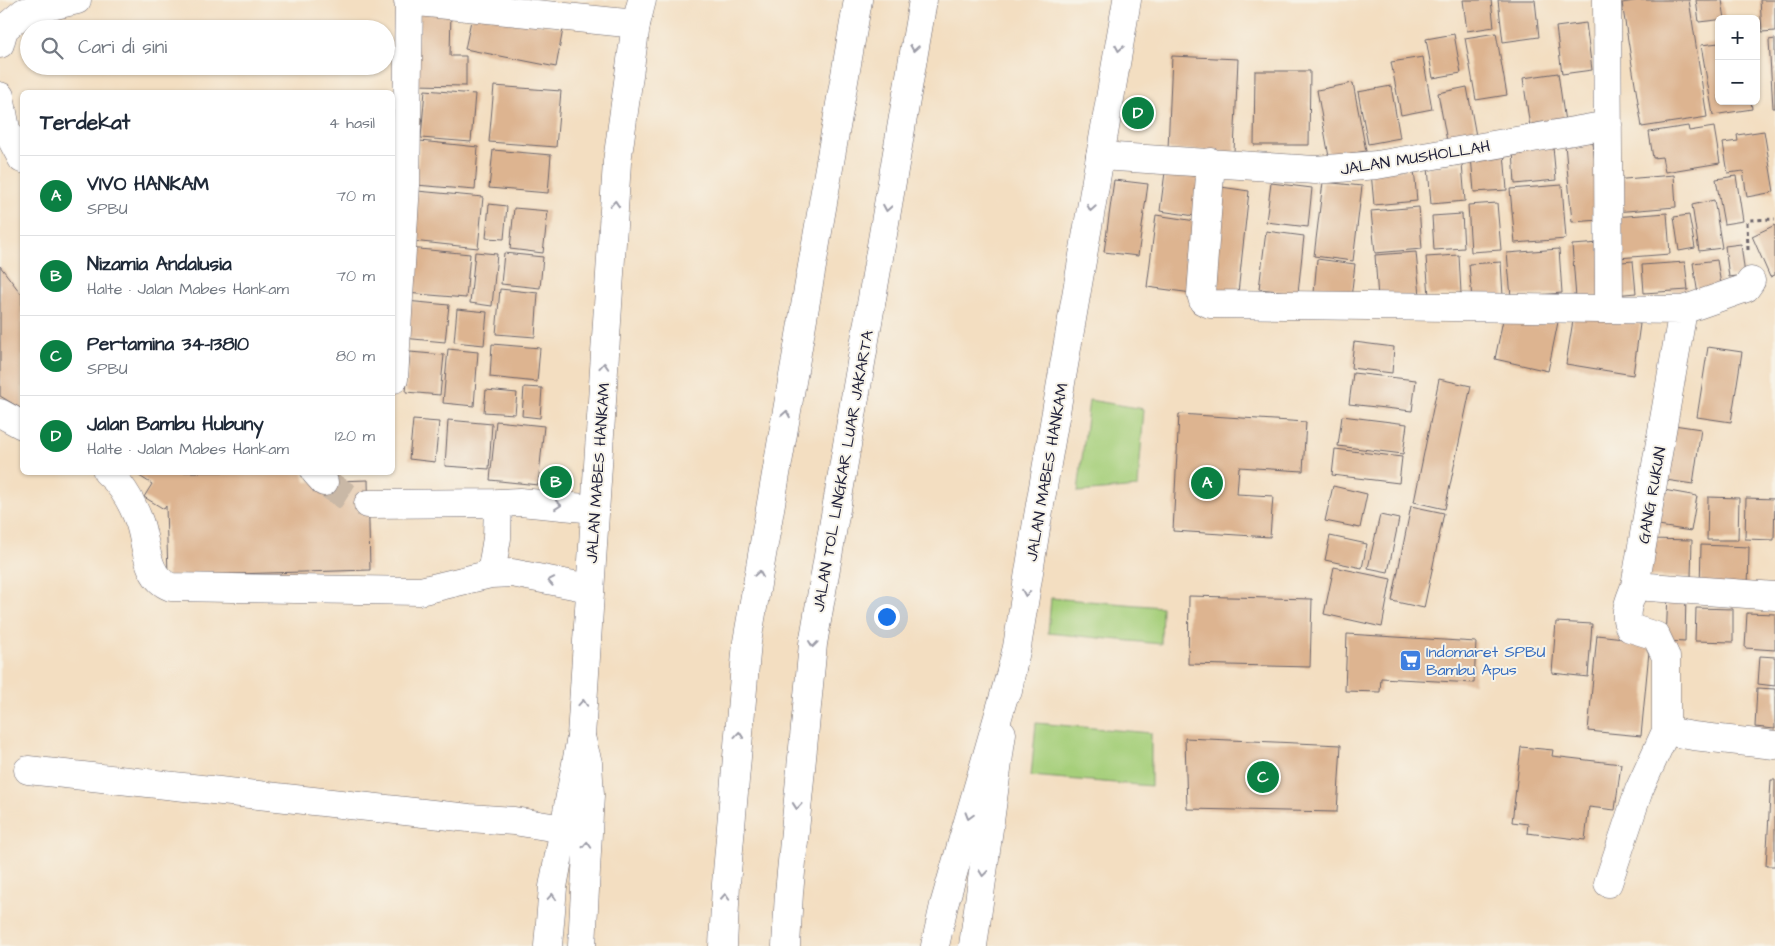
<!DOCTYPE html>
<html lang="id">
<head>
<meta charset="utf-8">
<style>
	:root { --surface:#fff; --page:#f2f2f3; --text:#1f2937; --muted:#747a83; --line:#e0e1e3; --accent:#0b8043 }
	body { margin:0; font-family:"Architects Daughter",sans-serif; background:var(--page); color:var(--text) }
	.controls { position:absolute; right:15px; top:15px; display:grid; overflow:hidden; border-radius:8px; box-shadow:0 1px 4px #0004 }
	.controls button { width:45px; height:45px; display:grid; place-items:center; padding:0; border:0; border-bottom:1px solid var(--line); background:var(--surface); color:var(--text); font:25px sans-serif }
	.you { position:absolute; left:886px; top:616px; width:18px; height:18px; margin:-12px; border:4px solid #fff; border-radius:50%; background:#1a73e8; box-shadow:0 0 0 8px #1a73e833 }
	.badge { display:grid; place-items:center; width:32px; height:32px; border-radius:50%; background:var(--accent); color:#fff; font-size:16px; font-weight:700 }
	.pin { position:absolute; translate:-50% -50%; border:2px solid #fff; box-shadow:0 1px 5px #0006 }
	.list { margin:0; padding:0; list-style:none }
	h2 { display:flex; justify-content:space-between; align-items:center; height:65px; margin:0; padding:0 20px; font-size:21px }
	h2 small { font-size:16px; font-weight:400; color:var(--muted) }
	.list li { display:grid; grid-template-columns:32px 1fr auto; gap:15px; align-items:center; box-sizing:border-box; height:80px; padding:0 20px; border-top:1px solid var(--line) }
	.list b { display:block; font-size:19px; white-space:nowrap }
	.list p { margin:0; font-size:16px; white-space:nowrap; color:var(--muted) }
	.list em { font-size:16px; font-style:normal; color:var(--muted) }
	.icon { flex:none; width:28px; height:28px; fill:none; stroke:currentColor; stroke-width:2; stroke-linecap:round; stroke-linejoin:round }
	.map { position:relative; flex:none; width:1775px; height:946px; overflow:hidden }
	.search { position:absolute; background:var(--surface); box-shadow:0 1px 4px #0004; left:20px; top:20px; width:375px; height:55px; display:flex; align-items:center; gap:12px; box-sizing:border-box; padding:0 18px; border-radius:28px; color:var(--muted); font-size:19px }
	.panel { position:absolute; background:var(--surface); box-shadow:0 1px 4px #0004; left:20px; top:90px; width:375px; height:385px; border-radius:8px }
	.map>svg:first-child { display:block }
	.green { fill:#a6cf7a; stroke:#64785a }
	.building { fill:#ddb490 }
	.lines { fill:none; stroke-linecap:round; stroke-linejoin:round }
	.minor-tunnel { stroke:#c9b8a6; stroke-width:28; stroke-dasharray:28 14; stroke-linecap:butt }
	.minor-casing { stroke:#6b646a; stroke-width:29 }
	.major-casing { stroke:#6b646a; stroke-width:29 }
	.highway-casing { stroke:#6b646a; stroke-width:29 }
	.path { stroke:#6b646a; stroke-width:3; stroke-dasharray:4 4; stroke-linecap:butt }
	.minor { stroke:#fff; stroke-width:28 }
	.major { stroke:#fff; stroke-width:28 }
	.highway { stroke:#fff; stroke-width:28 }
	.oneway { stroke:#9c9ca7 }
	.labels { text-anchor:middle; stroke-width:4; stroke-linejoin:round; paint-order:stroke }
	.street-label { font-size:16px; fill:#22223b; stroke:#f7f3e8 }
	.shop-label { font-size:16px; fill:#366cbe; stroke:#f7f3e8; text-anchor:start }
</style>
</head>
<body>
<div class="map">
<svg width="1775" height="946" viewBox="0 0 1775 946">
	<rect width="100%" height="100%" fill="#f7f3e8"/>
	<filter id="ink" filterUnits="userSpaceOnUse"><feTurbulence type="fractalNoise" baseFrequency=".02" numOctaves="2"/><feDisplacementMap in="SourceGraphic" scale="10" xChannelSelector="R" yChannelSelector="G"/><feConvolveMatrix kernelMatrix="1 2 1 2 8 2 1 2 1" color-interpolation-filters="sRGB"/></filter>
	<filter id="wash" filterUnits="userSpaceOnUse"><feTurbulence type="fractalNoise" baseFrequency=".0096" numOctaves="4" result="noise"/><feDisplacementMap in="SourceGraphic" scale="20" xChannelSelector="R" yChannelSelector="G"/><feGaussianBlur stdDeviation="1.12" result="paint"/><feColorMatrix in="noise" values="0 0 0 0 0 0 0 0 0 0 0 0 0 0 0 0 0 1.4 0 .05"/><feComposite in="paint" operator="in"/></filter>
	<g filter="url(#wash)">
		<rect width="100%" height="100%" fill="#f3dec1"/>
		<path class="green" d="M1089,400L1144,409L1138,487L1078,492Z
			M1051,598L1162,607L1161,644L1048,633Z
			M1036,723L1151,733V786L1031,776Z"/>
		<g id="blocks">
			<path class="building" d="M1463,0H1491L1494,27L1467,31Z
				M1498,0H1535L1539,37L1503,42Z
				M1639,0H1689L1707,117L1642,127L1622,3Z
				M1696,0H1722L1725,19L1699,22Z
				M1760,0H1775V31L1762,32Z
				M420,10H451L450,56H466V86L414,85Z
				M473,11L563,29L556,67L465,49Z
				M1586,23L1592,70L1562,74L1556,27Z
				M1496,33L1507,95L1476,100L1465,38Z
				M1454,34L1461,73L1433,78L1426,39Z
				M1775,39V108H1773L1769,40Z
				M1719,43V101H1751L1752,109L1713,115L1701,45Z
				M1172,56L1238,59L1234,152L1168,149Z
				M1423,57L1432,109L1401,115L1391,62Z
				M1255,71H1310L1309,145H1254Z
				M1558,73L1565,122L1530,127L1523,78Z
				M1353,83L1366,151L1329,157L1317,90Z
				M494,86L561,91L556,147L489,142Z
				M1391,86L1400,138L1368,144L1358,92Z
				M1467,87L1476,136L1447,141L1438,93Z
				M425,90L475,94L471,142L421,138Z
				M1688,126L1689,131L1714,127L1720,163L1665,172L1662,157L1653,158L1649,132Z
				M1764,131L1774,192L1747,197L1743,171L1728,173L1723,143L1738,141L1737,135Z
				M420,141L478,147L475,190L416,185Z
				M1593,142L1600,220L1572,222L1565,144Z
				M1553,147L1556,180L1515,184L1513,150Z
				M493,150L551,155L548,193L489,188Z
				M1504,153L1507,190L1474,192L1471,156Z
				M1462,164L1465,201L1431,204L1428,167Z
				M1414,169L1417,201L1374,205L1371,172Z
				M1165,172L1201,177L1195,216L1160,211Z
				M1674,175L1676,207L1614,212L1612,180Z
				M1736,176L1743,221L1724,224L1716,179Z
				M1114,180L1148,184L1138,256L1104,252Z
				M1323,182L1362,186L1353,261L1314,256Z
				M1271,183L1312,188L1308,227L1266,222Z
				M1562,185L1566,239L1515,243L1510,189Z
				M1214,186L1249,191L1238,293L1202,289Z
				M417,191L483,197L478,248L412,241Z
				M1714,200L1722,248L1699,251L1692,205Z
				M1497,203L1501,250L1471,252L1468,205Z
				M489,204L507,206L504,239L486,238Z
				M1419,207L1422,249L1375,253L1371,211Z
				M514,208L548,211L543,253L510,249Z
				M1667,213L1670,254L1618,258L1614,217Z
				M1462,214L1464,248L1434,250L1432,216Z
				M1156,215L1202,222L1192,293L1147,287Z
				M1689,215L1695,248L1679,251L1674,217Z
				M1775,225V275L1770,277L1752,236Z
				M1266,231L1304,236L1298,293L1259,289Z
				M1600,243L1604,296L1576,298L1572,245Z
				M1741,244L1745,275L1729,277L1725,246Z
				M409,248L470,254L466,298L406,293Z
				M1559,249L1562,293L1511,297L1507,253Z
				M475,252L497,254L492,306L470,303Z
				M1416,252L1420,296L1378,299L1375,255Z
				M504,253L543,257L540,288L501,284Z
				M1459,255L1461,293L1429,296L1426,257Z
				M1317,259L1355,264L1351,298L1314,293Z
				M1717,260L1722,291L1698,295L1693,263Z
				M1633,261L1636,293L1614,295L1611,263Z
				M1501,262L1503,296L1472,299L1469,264Z
				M1685,262L1688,290L1644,293L1642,265Z
				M0,266L22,295V409L0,396Z
				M500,289L538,293L535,337L496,334Z
				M406,301L449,305L445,342L403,338Z
				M457,309L487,312L484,345L454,342Z
				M1505,310L1558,322L1548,371L1495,359Z
				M1574,314L1640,324L1633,375L1566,364Z
				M1354,342L1394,347L1392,373L1351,368Z
				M492,344L540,348L537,382L490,377Z
				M1708,347L1742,352L1731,422L1697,417Z
				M448,349L478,352L474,406L443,403Z
				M410,352L444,355L440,395L406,392Z
				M1353,373L1416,380L1412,411L1349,404Z
				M1439,379L1471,386L1445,509L1414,502Z
				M524,387L542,388L540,418L522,416Z
				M486,390L517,393L515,414L484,412Z
				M1179,414L1306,422L1303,471L1239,467L1237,494L1273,496L1270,537L1173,531Z
				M1342,416L1407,424L1403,454L1338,446Z
				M413,420L439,422L435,462L409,459Z
				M448,420L492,424L489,469L445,466Z
				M496,421L544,426L538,485L490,480Z
				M1667,424L1701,429L1693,484L1659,479Z
				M1335,449L1402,457L1399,483L1332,475Z
				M133,472H303L305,482L368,480L370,570L168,576L166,506L164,509L144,497L152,484Z
				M1333,486L1367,494L1360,528L1325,521Z
				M1658,489L1697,496L1691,531L1652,525Z
				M1708,497L1739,498L1738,540H1707Z
				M1746,498L1775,499L1774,540L1745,539Z
				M1411,506L1444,513L1424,608L1392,601Z
				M1380,515L1399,519L1388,572L1368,568Z
				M1330,536L1367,544L1362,568L1325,560Z
				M1650,539L1692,540L1691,577L1649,576Z
				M1701,545L1749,547L1748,590L1700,589Z
				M1334,567L1391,579L1382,627L1324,614Z
				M1668,593H1686L1685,642L1666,641Z
				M1189,596L1312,599L1310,667L1188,664Z
				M1696,608L1733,609V642L1695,641Z
				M1747,613L1775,614V650L1745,648Z
				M1556,622L1592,624L1588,677L1552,673Z
				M1347,634L1476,642L1474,683L1381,678L1380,692L1345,691Z
				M1597,635L1650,641L1641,736L1588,731Z
				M1760,656L1775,657V686L1758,684Z
				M1757,688L1775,689V729L1755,727Z
				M1185,738L1341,745L1337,812L1187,809Z
				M1521,747L1553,750L1552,756L1621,764L1615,810L1589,807L1585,840L1527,833L1528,824L1512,822Z
				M1771,780H1775V866H1766Z"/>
		</g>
	</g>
	<g filter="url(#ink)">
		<use href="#blocks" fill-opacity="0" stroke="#6b646a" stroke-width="1"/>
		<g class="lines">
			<path class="minor-tunnel" d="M324,482L352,500L368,504"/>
			<defs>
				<path id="minor" d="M1607,0L1609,309
					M408,1L636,24
					M0,44L4,29L24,12L77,0
					M0,96L6,129L0,119
					M6,129L22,159
					M1100,156L1315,170L1377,165L1608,125
					M1211,162L1201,294L1203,301L1210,304L1683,310L1635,586C1630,600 1622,614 1630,628L1656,636L1666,657V731L1639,790L1608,883
					M1683,310L1746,288L1751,281
					M394,379L406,184L409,0
					M0,413L22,425
					M107,472C122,484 132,503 139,521C147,543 145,578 171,587L420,591L491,574L512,573L589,588
					M315,472L324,482
					M368,504L498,503
					M491,574L497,538L498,503L520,502L595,509
					M1635,586L1775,596
					M1666,731L1693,736L1775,745
					M28,770L469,818L514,821L564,829"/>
				<path id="major" d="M1008,691L1012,668L1017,647L1037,522L1127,0
					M548,946L553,887L581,737L617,162L636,24L642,0
					M973,946L1002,733"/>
				<path id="highway" d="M581,737L588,763L590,795L582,946
					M723,946L726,884L747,642L858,0
					M786,946L789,893L813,644L923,0
					M935,946L944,905L1012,668"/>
			</defs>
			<use href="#minor" class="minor-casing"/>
			<use href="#major" class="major-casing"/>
			<use href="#highway" class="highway-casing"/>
			<path class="path" d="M1748,250L1747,222L1750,220L1775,219"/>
			<use href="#minor" class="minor"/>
			<use href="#major" class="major"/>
			<use href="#highway" class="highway"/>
		</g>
		<defs><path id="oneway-chevron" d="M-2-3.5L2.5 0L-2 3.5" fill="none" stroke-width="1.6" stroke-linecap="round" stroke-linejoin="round" transform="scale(1.25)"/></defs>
		<g class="oneway">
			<use href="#oneway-chevron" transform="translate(914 48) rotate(100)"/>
			<use href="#oneway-chevron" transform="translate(1119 48) rotate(100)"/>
			<use href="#oneway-chevron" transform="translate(615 204) rotate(-86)"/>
			<use href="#oneway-chevron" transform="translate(887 208) rotate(100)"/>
			<use href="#oneway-chevron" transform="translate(1091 208) rotate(100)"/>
			<use href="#oneway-chevron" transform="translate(604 366) rotate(-86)"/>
			<use href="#oneway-chevron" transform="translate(786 414) rotate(-80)"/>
			<use href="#oneway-chevron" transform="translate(558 505) rotate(5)"/>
			<use href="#oneway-chevron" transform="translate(759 574) rotate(-80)"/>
			<use href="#oneway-chevron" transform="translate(551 581) rotate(-169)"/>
			<use href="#oneway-chevron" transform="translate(1026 593) rotate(100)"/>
			<use href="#oneway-chevron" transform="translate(813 644) rotate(97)"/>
			<use href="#oneway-chevron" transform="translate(583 703) rotate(-86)"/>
			<use href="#oneway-chevron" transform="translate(739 735) rotate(-85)"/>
			<use href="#oneway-chevron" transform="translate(797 806) rotate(95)"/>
			<use href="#oneway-chevron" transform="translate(969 816) rotate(106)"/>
			<use href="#oneway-chevron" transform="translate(587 845) rotate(-87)"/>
			<use href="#oneway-chevron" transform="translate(983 873) rotate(97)"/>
			<use href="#oneway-chevron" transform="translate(552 897) rotate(-85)"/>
			<use href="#oneway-chevron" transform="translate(725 897) rotate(-87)"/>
		</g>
	</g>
	<defs>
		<symbol id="supermarket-square" viewBox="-11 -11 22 22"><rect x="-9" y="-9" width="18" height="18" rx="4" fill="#3f7fe0" stroke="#f7f3e8"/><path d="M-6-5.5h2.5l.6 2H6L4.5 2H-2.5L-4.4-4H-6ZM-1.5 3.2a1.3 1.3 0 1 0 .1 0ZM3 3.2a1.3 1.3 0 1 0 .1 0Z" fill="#fff"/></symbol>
	</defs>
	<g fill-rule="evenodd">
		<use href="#supermarket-square" x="1398" y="648" width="25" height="25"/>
	</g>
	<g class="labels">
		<g class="street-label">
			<text transform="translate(1415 157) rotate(-9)" y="6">JALAN MUSHOLLAH</text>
			<text transform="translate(842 471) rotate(-80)" y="6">JALAN TOL LINGKAR LUAR JAKARTA</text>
			<text transform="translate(1046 472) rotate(-80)" y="6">JALAN MABES HANKAM</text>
			<text transform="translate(597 473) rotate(-86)" y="6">JALAN MABES HANKAM</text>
			<text transform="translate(1651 495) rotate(-80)" y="6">GANG RUKUN</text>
		</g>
		<g class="shop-label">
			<text x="1426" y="657">Indomaret SPBU<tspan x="1426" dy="18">Bambu Apus</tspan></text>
		</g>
	</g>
</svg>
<div class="controls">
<button>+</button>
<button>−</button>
</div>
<div class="you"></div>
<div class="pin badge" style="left:1207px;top:483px">A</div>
<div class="pin badge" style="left:556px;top:482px">B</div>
<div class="pin badge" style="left:1263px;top:777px">C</div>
<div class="pin badge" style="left:1138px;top:113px">D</div>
<div class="search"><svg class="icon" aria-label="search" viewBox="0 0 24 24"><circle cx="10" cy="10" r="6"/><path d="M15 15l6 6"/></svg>Cari di sini</div>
<section class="panel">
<h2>Terdekat<small>4 hasil</small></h2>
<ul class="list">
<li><span class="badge">A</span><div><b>VIVO HANKAM</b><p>SPBU</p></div><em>70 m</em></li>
<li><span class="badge">B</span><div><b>Nizamia Andalusia</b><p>Halte · Jalan Mabes Hankam</p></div><em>70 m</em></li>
<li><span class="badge">C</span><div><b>Pertamina 34-13810</b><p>SPBU</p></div><em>80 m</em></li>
<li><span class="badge">D</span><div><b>Jalan Bambu Hubuny</b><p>Halte · Jalan Mabes Hankam</p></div><em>120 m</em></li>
</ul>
</section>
</div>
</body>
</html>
